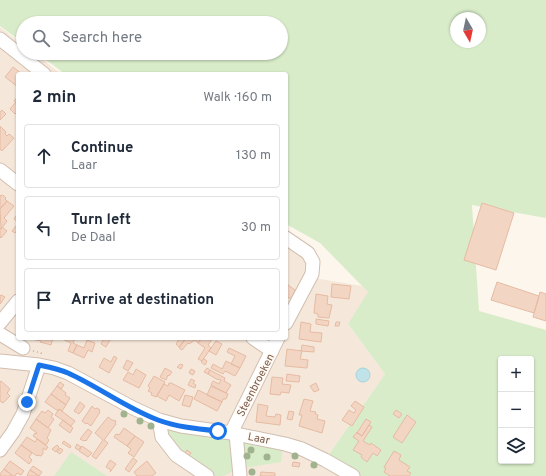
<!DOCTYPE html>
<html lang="en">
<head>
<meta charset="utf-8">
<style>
	:root { --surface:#fff; --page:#f6f6f7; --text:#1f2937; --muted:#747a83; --line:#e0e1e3 }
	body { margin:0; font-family:Overpass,sans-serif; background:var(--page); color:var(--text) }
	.controls { position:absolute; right:12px; bottom:12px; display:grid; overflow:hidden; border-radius:4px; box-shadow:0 1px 3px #0004 }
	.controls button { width:36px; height:36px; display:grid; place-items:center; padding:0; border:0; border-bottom:1px solid var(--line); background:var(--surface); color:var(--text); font:20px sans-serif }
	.compass { position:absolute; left:450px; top:12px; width:36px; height:36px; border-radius:50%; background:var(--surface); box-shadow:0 1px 3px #0004; rotate:171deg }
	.stop { position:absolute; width:12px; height:12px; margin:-9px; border:3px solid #1a73e8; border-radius:50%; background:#fff }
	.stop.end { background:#1a73e8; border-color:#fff; box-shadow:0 1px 4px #0008 }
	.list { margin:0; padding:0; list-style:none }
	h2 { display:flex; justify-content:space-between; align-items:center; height:52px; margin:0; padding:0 16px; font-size:17px }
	h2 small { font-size:13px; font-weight:400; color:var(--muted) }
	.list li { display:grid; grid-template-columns:26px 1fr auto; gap:12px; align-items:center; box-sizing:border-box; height:64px; margin:0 8px 8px; padding:0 8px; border:1px solid var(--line); border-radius:4px }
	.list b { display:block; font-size:15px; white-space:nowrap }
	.list p { margin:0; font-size:13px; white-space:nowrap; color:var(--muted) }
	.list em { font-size:13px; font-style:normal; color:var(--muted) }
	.icon { flex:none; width:22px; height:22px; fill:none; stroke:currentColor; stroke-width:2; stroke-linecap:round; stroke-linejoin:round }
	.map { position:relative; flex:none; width:546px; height:476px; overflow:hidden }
	.search { position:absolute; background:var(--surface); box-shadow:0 1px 3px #0004; left:16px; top:16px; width:272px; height:44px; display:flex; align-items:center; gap:10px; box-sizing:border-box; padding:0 14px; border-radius:22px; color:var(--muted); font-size:15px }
	.panel { position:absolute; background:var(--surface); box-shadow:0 1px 3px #0004; left:16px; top:72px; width:272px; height:268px; border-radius:4px }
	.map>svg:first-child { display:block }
	.residential { fill:#f5e8da }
	.green { fill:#d8ecc9; fill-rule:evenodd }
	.water { fill:#bfe3e8; stroke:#a5d3da }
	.building { fill:#f3d5c3; stroke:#e6bba3 }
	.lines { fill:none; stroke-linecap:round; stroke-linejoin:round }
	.minor-casing { stroke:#d1beb0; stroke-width:15 }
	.path { stroke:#d9b8a5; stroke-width:2; stroke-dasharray:1 3; stroke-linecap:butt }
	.minor { stroke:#fff; stroke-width:13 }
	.tree { fill:#a0b28e }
	.route { stroke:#1a73e8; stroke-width:5 }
	.labels { text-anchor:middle; stroke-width:3; stroke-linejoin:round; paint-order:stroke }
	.street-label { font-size:11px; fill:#7a5c4d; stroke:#fffaf3 }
</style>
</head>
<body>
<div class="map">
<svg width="546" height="476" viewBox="0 0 546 476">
	<rect width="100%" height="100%" fill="#fdf6ec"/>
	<path class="residential" d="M0,27L23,45V53H34L61,74H18V338H286V240L311,257L314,278L362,286L369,292L348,324L385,374L325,460L350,476H0Z"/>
	<path class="green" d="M0,0H546V218L472,205L479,311L546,330V476H353L325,460L385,374L348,324L368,292L320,243L286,224V74H65L37,53H281V23H23V43L0,26ZM456,18H480V42H456ZM501,359H531V461H501Z
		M162,425L232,437L234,471L223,476H212L175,451Z
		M241,438L283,447L281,462L243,468Z
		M71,452L107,476H54Z"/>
	<path class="water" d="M356 375a7 7 0 1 1 14 0a7 7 0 1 1-14 0Z"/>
	<path class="building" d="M13,67L22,74H18V87L5,77Z
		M18,96V104L14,101Z
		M16,102L18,104V111L15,114L10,109Z
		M2,110L6,114L0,120V112Z
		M0,126L6,132L5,134L7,136L9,134L14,138L2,151L0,149Z
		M0,195L1,196L3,195L6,198L5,199L7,201L0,209Z
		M7,201L14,206L4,218L7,221L1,229L0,209Z
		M482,203L514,213L496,270L464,260Z
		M18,213V222L14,219Z
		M16,226L18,228V229L15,233L12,231Z
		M2,227L7,231L1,238L0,237V229Z
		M497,282L539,296L534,313L491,300Z
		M332,284L351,286L349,299L331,297Z
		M288,285L295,290L291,299L286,296V287Z
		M540,292L546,294V321L533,317Z
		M316,294L328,296L327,304L332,305L329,318L318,317V314L314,313Z
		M1,295L5,297L0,304V296Z
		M316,319L329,321L328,326L316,324Z
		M301,322L311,324L310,332L322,333L321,342L299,339Z
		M336,322H340L339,326H335Z
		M35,338H53L51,345L40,342L41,341L35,340Z
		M62,338H75L73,343L77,345L73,353L68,351L71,343L62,339Z
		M104,338H111L106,347L101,344Z
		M180,338H186L179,347L176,344Z
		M186,338H202L198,343L195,340L189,344L188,343L182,350L179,348Z
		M202,338H213L208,345L211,348L202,361L198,359L205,348L198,343Z
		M87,340L95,343L92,352L88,350L84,358L73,353L77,345L84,348Z
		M216,341L222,344L216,355L209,351Z
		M302,345L314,347V352L301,351Z
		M229,348L246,356L240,368L231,364L235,356L227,352Z
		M287,349L302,351L300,359L308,360L307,368L285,366Z
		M114,356L117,358L109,373L99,367L104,358L111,362Z
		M204,359L207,361L205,365L201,362Z
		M127,360L133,363L128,371L123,368Z
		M226,361L240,368L235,376L225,371L223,374L211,368L213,364L222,369Z
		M180,364L183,365L181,369L177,367Z
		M165,368L172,372L169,376L168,375L166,380L160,377Z
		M207,368L210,370L208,374L204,372Z
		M136,369L146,375L139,388L123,380L128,372L133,375Z
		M191,369L195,371L193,375L189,373Z
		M210,370L225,378L224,381L231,385L226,393L211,385L213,381L219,384L221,380L219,379L218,380L208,374Z
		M287,374L300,376L299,382L286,381Z
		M154,376L165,382L156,397L151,395L152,393L148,391L150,388L148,386Z
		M272,377L283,378L282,384L291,385L289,393L281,392L280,395L270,394Z
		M191,379L195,381L193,383L196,385L195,388L188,385Z
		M1,381L10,389L7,393L10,396L3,403L0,401V382Z
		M60,382L64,385L61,389L57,386Z
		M169,383H171L185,390L179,401L169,395L166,401L157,396L164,384L168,386Z
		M316,383L319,390L314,392L310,386Z
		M57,386L66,393L65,395L70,398L66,405L51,394Z
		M211,386L228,394L226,399H223L222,402L207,395Z
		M198,390L222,402L217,411L194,399Z
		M51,394L66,405L62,411L59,409L58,411L45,402Z
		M185,395L193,397L190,407L182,405Z
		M304,399L313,401L310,411L316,412L315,414L318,415L317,419L325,421L322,433L299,426L302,415H299Z
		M355,401L364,407L352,426L342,420L349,410L354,413L356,410L351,406Z
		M80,402L85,406L79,414L74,411Z
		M258,404L268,406L266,416L275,417L276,414L281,415L280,425L256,422Z
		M92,406L95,409L97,408L100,410L99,412H100L91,426L87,423L86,424L82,421Z
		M59,409L75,421L71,426L55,415Z
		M48,410L53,414L51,417L54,419L48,428L36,419L42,411L45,413Z
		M396,410L402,414L399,418L393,414Z
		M289,411L294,412L292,420L287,419Z
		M407,415L416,422L402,443L393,437Z
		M108,417L112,420L116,421L115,423L116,424L104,440L108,443L96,459L92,456L103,440L95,433Z
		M36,419L51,430L47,438L49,440L46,445L33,436L35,433L36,434L37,433L30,428Z
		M366,419L371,422L362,436L357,433Z
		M63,420L73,428L70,433L59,425Z
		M369,425L372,427L363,441L370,445L371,443L381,450L377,456L373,453L367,462L361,457L362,455L353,450L359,441L353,437L357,432L362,436Z
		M124,428L135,436L127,446L114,437L116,434L119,435Z
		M88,429L92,432L86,441L85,440L84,441L80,439Z
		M135,436L144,442L134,457L128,453L131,449L127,446Z
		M27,437L35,442L37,439L48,447L46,450L43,448V454L41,456L37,455V456L21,445Z
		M64,441L71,446L70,448L62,443Z
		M77,444L81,447L78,450L75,448Z
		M21,445L32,453L29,457L32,460L29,464L15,453Z
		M57,445L59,447L56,452L52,449Z
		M82,446L92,453L88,457L79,451Z
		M60,448L63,450L60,454L57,452Z
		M187,450L191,453L189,456L185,453Z
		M394,451L401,455L399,460L410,467L407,471L411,473L409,476H390L384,472L386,468L384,467Z
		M133,458L137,461L129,472L125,469Z
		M110,460L116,464L110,472L111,470L106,467Z
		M10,461L24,471L21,475L17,473L15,476H13L4,469Z
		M147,461L156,473L152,476H137L134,472Z
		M293,462L300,463L299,467L292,466Z
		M33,466L42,472L39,476L30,470Z
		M4,469L13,476H0V474Z
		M30,470L39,476H28L27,475Z
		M261,472L275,473V476H260Z"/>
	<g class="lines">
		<defs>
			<path id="minor" d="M0,39L44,74
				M0,170L18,184
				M286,238L308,253L313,262L312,274L286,323
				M0,323L18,301
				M0,334L23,348
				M253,338L272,351
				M0,361L39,365L54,368L68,373L133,408L159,420L181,426L231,433L285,444L302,449L325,460L353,476
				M159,420L162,437L176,455L207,476
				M231,433L278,338
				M236,434L240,476
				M0,450L13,432L23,414L39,365"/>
		</defs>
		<use href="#minor" class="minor-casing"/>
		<path class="path" d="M33,351L41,353V354"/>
		<use href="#minor" class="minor"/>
	</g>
	<g class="tree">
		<circle cx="124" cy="414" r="3.5"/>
		<circle cx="140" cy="421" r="3.5"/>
		<circle cx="151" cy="426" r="3.5"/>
		<circle cx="251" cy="450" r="3.5"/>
		<circle cx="247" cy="456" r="3.5"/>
		<circle cx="295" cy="456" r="3.5"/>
		<circle cx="267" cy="457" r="3.5"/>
		<circle cx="314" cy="465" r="3.5"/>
		<circle cx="252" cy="472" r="3.5"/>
	</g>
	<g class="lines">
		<path class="route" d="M27,402L39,365C49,367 59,369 68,373C99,387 126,408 158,420C177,427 198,429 218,431"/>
	</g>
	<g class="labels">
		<g class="street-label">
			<text transform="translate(255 385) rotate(-63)" y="4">Steenbroeken</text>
			<text transform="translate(259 438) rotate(11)" y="4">Laar</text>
		</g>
	</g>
</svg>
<div class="controls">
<button>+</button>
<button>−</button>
<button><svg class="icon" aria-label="layers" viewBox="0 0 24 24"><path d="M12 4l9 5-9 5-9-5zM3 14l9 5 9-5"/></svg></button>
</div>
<svg class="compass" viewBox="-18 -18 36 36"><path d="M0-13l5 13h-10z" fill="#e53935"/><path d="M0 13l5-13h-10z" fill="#747a83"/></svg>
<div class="stop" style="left:218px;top:431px"></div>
<div class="stop end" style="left:27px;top:402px"></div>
<div class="search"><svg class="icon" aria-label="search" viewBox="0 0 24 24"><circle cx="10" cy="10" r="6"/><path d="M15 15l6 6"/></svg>Search here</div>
<section class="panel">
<h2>2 min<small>Walk · 160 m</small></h2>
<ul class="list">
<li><svg class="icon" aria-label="ahead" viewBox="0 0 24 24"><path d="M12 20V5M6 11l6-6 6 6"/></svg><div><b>Continue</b><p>Laar</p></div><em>130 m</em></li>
<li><svg class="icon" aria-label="left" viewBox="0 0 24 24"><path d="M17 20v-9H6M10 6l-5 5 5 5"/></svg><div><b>Turn left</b><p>De Daal</p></div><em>30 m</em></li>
<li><svg class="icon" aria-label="arrive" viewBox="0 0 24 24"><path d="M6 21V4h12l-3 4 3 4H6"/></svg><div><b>Arrive at destination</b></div></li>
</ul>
</section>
</div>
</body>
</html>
